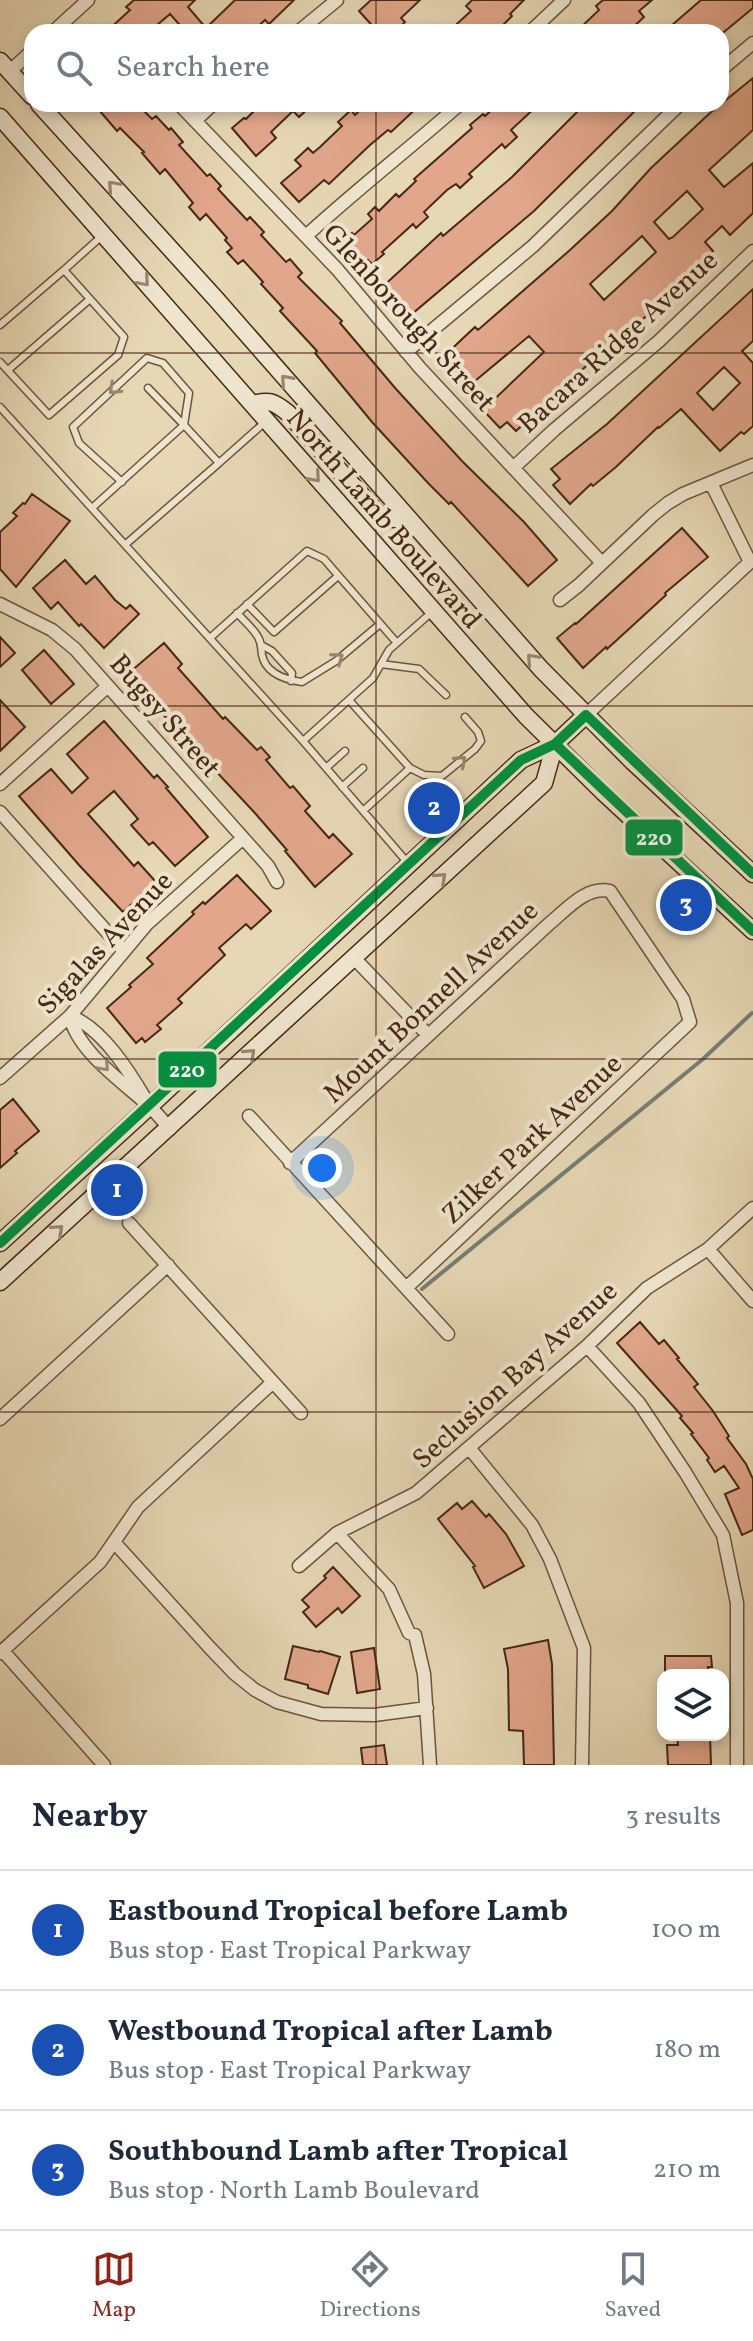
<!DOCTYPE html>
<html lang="en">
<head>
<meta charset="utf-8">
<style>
	:root { --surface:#fff; --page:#f6f6f7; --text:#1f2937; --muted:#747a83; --line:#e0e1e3; --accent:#8f2418 }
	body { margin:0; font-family:Vollkorn,serif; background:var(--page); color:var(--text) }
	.controls { position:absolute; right:24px; bottom:24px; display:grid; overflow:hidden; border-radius:16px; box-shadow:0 4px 12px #0003 }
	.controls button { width:72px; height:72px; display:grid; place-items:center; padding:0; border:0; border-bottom:2px solid var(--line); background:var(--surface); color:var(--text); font:40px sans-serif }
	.you { position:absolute; left:322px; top:1168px; width:28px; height:28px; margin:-20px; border:6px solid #fff; border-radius:50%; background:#1a73e8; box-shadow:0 0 0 12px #1a73e833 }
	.badge { display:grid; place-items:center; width:52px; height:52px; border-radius:50%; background:var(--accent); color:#fff; font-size:26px; font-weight:700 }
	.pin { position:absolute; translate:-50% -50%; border:4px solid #fff; box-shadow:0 2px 8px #0006 }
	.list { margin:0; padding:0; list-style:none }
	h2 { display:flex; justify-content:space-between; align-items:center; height:104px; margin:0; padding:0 32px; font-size:34px }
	h2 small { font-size:26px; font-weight:400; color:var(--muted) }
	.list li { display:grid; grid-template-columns:52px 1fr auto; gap:24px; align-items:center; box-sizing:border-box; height:120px; padding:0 32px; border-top:2px solid var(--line) }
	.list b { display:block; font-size:30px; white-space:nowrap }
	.list p { margin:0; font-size:26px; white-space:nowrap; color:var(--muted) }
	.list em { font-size:26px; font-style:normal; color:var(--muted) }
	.icon { flex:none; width:44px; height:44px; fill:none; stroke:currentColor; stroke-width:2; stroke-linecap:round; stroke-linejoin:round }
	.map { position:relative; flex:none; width:753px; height:1765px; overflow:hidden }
	.search { position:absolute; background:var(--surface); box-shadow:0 4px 12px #0003; left:24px; right:24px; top:24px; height:88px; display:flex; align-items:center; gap:20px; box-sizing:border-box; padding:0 28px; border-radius:24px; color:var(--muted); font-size:30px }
	.sheet { height:464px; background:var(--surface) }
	nav { display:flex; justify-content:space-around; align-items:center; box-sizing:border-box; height:112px; border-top:2px solid var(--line); background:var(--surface); font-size:22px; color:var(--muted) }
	nav a { display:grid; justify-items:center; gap:4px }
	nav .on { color:var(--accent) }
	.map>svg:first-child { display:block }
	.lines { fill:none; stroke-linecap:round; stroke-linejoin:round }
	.stream { stroke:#777e74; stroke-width:4 }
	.building { fill:#e1a68b; stroke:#472815; stroke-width:2; fill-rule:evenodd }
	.service-casing { stroke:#6f543d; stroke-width:9 }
	.minor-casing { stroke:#6f543d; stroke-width:15 }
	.secondary-casing { stroke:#472815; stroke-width:19 }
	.service { stroke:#efe5cf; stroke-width:6 }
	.minor { stroke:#efe5cf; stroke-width:12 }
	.secondary { stroke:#efe5cf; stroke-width:16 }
	.bus-1-casing { stroke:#efe5cf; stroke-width:16 }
	.bus-1 { stroke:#009140; stroke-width:10 }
	.oneway { stroke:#9b8672 }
	.grid { fill:none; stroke:#472815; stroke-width:2; stroke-opacity:0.55 }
	.labels { text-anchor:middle; stroke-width:8; stroke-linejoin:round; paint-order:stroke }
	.street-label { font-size:28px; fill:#472815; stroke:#efe5cf }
	.line-badge { stroke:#efe5cf; stroke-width:3 }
	.badge-label { font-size:22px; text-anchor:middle; font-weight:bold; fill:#fff }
</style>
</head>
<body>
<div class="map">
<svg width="753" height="1765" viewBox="0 0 753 1765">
	<rect width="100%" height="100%" fill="#e6d7b5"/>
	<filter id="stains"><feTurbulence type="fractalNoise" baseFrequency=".0025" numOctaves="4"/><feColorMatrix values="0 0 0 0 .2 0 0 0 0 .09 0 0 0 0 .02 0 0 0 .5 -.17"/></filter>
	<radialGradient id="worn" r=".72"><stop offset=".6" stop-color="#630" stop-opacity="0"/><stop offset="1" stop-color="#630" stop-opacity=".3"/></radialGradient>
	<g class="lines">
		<path class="stream" d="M422,1289L703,1059L752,1013"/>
	</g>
	<path class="building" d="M134,0H195L188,7L206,28L235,0H294L269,24L265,20L252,32H186L170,14L149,32H106L130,10L126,7Z
		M371,0H420L401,18L405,22L395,32H378L359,11Z
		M472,0H524L510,14L512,16L499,29L495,25L487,32H448L471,11L466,6Z
		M603,0H652L639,11L644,17L628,32H576L599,10L596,6Z
		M701,0H753V8L724,32H664Z
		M753,78V130L709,170L724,187L753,163V213L730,235L722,226L705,242L713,251L639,323L597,358L596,357L516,431L507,422L500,428L483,410L544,352L529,336L463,391L446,374L453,367L443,357L475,327L478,330L570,250L612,211L651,168L710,113ZM687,191L703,209L673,237L669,239L654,222ZM642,236L656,252L604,300L590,284Z
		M106,104H137L152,119L156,116L169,130L171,128L183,142L179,145L207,176L210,174L221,186L218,189L247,220L250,217L264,232L261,235L286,262L290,259L302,273L298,277L342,321L340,323L396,389L462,461L524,522L557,560L528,586L451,502L449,504L428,483L372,422L315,353L317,351L280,311L283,308L261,284L263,282L243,260L238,264L227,252L232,248L225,240L227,238L206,214L200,220L189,207L193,203L165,169L160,174L142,153L144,152L120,128L117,131L99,110Z
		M261,104H313L299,117L293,111L271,132L276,138L256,156L232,128L244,118L246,119Z
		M371,104H421L391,132L388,130L370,145L329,184L324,180L299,202L281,183L301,166L295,160L308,148L313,153L320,147L342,126L338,122L351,110L355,115L362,108L364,110Z
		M498,104H539L511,130L517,137L505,148L502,144L469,174L472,177L460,188L456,184L447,190L424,212L428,217L416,228L413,224L382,252L384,254L372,264L368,260L360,267L340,244L352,233L354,235L372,219L368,214L375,207L379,211L396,194L399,197L416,181L414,179L472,128L470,125L483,114L485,116Z
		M585,104H642L534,211L406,319L379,290L441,233L443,236L512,177Z
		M753,289V341L742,351L753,363V426L744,434L741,432L720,451L681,409L659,428L658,427L616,467L593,486L591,484L570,504L553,485L560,479L551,469L607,424ZM724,367L740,383L713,410L697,393Z
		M32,494L70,521L16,587L0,569V532L17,516L13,513L23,503L25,504Z
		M682,528L708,557L665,593L666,595L607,649L606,647L583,668L557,638L575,623L576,624Z
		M65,560L86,584L95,576L115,600L126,609L130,605L139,614L104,648L81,624L79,626L58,602L51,609L33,588Z
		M0,637L15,653L0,667Z
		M164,643L182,664L178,668L202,695L223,719L225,717L257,750L261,747L270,757L266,760L290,788L293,786L310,806L305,811L329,838L333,834L352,854L315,887L285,851L287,850L254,812L157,708L159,706L130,672Z
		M44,650L74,684L51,704L22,670Z
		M0,700L25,727L0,751Z
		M104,721L154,778L157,775L168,787L166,788L208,837L175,866L153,842L149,845L131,825L138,819L114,791L92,810L88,814L113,842L134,866L138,862L156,882L123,912L79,865L19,796L51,769L72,793L88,778L67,754Z
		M237,875L271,911L251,929L246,924L219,948L225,955L178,999L182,1003L157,1025L161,1029L145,1042L142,1038L136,1043L107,1008L131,987L129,985L153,964L147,958L194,914L192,912L203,902L205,904Z
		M13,1099L39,1131L15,1151L17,1153L0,1168V1110Z
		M640,1322L659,1344L664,1340L679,1358L677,1359L698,1384L694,1387L713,1411L729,1436L727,1438L746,1464L753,1479V1530L742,1535L725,1494L739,1488L724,1466L715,1472L707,1460L709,1458L691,1434L693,1433L680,1418L682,1416L617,1343Z
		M472,1501L486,1517L489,1514L506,1534L524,1566L484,1588L473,1567L475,1566L438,1519L457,1503L462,1509Z
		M333,1567L360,1596L342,1613L338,1608L316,1627L303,1612L309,1607L302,1600L326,1578L324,1576Z
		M548,1640L552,1664L554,1765H524L523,1731L509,1730L508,1669L504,1649Z
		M293,1646L319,1652L320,1651L340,1657L328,1694L308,1688V1685L285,1679Z
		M374,1648L380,1689L357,1693L351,1652Z
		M665,1656H711L712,1667H708V1675H665Z
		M677,1735H710L711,1765H668L667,1745H678Z
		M384,1745L387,1765H363L361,1748Z"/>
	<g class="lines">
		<defs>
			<path id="service" d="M64,270L103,235
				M0,325L64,270L124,337L118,355L49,415L0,362
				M8,370L90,299
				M148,388L184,425
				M0,407L303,741
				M219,463L264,423
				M122,482L79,443L73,427L147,358L163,363L189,393L184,425
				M92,508L184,425L219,463L126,544
				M247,604L274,632L338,576
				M237,613C244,621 253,628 258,637C262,644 261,648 262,655C266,674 287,680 302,682L336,661L380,624
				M210,638L307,551L324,559L397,643
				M263,646L272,651L292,673L291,681
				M381,664L419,669L446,695
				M349,700L410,768L363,811
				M326,768L345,751
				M410,768L424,775L442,776L475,749L481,741L478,732L465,717
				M342,787L363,768
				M407,862L303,741L373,678L389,650L433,611"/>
			<path id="minor" d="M53,32L88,0
				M298,32L337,0
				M530,32L564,0
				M721,70L753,43
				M9,72L32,51
				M179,104L337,269L420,368L602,563
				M195,121L213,104
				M306,236C356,190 409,149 460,104
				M406,352L533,246L680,104
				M513,468L554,430L659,341L753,251
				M560,600L579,585L653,515L668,503L683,494L753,465
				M0,604L52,630L75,649L268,866L277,882
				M586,715L750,562L711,483
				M0,784L108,686
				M0,812L124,951
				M354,958L428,1035
				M70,1016C77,1051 123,1082 148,1105C156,1112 163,1121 170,1129
				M70,1016C102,1028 129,1071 146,1100
				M0,1078L70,1016L147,924L243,838
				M249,1116L448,1334
				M290,1163L550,923C567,909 586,886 610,891L683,999L690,1022L406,1288
				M129,1223L301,1413
				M708,1249L753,1301
				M587,1346L639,1403L685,1472L723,1535L737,1603V1765
				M0,1419L168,1265
				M470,1449L532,1525L550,1559L584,1648L582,1765
				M337,1533L389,1589L409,1633L415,1635L424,1674L430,1765
				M114,1542L210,1648L235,1674L255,1690L277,1702L321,1714L374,1715L427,1708
				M299,1566L337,1533L416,1493L587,1346L647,1288L708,1249L753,1208
				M3,1651L104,1765
				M0,1653L100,1562L138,1507L273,1382"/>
			<path id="secondary" d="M0,61L32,96
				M39,104L216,299L541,669L633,762L753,874
				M0,117L526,716L604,793L753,931
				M252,404C270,400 273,401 288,413L382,518L409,520
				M0,1243L150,1106L521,760L555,744L586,715
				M0,1282L544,783L555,744"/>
		</defs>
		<use href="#service" class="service-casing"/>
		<use href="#minor" class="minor-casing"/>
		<use href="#secondary" class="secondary-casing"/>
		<use href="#service" class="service"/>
		<use href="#minor" class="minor"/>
		<use href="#secondary" class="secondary"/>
		<defs>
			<path id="bus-1" d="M555,744L753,931
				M0,1243L521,760L555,744L586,715L753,874"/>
		</defs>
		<use href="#bus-1" class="bus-1-casing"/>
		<use href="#bus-1" class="bus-1"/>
	</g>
	<defs><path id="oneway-chevron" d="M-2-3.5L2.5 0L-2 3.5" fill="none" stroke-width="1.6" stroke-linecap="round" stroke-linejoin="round" transform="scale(2)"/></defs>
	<g class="oneway">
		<use href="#oneway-chevron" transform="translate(113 186) rotate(-132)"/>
		<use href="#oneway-chevron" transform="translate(144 281) rotate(49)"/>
		<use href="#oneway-chevron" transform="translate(286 380) rotate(-131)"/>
		<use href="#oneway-chevron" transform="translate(114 389) rotate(137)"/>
		<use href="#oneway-chevron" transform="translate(315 477) rotate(49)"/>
		<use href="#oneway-chevron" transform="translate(338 658) rotate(-36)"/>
		<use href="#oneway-chevron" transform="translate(532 659) rotate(-132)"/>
		<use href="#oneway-chevron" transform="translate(461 761) rotate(-41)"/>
		<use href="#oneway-chevron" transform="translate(441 878) rotate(-43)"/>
		<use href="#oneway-chevron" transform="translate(250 1054) rotate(-43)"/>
		<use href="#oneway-chevron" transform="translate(104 1066) rotate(48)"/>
		<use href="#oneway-chevron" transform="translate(58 1230) rotate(-42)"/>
	</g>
	<path class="grid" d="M376,0V32M376,104V1765M0,353H753M0,706H753M0,1059H753M0,1412H753"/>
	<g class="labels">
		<g class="street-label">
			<text transform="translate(410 317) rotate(48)" y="10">Glenborough Street</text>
			<text transform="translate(617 341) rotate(-42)" y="10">Bacara Ridge Avenue</text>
			<text transform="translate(385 518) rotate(49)" y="10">North Lamb Boulevard</text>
			<text transform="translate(166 715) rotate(49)" y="10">Bugsy Street</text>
			<text transform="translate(104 942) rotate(-47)" y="10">Sigalas Avenue</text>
			<text transform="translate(430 1001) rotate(-43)" y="10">Mount Bonnell Avenue</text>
			<text transform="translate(531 1138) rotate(-43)" y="10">Zilker Park Avenue</text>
			<text transform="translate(514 1374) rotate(-42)" y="10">Seclusion Bay Avenue</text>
		</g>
	</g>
	<g class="line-badge">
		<rect x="624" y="818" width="60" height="39" rx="8" fill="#009140"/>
		<rect x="157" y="1050" width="61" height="39" rx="8" fill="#009140"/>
	</g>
	<g class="badge-label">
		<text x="654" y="845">220</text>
		<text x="187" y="1077">220</text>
	</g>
	<rect width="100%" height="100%" filter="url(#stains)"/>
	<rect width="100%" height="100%" fill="url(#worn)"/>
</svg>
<div class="controls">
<button><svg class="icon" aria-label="layers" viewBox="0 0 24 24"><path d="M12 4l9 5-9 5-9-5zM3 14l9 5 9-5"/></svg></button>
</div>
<div class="you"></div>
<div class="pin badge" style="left:117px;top:1190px;background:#1a4fb4">1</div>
<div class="pin badge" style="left:434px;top:808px;background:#1a4fb4">2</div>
<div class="pin badge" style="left:686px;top:905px;background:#1a4fb4">3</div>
<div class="search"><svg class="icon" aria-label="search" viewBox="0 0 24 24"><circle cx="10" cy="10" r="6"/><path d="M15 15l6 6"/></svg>Search here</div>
</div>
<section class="sheet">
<h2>Nearby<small>3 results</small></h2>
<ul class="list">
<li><span class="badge" style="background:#1a4fb4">1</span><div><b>Eastbound Tropical before Lamb</b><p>Bus stop · East Tropical Parkway</p></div><em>100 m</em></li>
<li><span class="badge" style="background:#1a4fb4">2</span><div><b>Westbound Tropical after Lamb</b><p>Bus stop · East Tropical Parkway</p></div><em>180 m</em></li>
<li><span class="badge" style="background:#1a4fb4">3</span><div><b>Southbound Lamb after Tropical</b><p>Bus stop · North Lamb Boulevard</p></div><em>210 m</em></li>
</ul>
</section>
<nav>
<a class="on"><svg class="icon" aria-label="map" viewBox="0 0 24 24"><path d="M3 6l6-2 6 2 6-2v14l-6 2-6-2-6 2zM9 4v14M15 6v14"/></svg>Map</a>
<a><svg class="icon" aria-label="directions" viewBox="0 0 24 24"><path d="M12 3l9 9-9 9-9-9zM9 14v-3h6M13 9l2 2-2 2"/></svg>Directions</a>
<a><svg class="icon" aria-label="saved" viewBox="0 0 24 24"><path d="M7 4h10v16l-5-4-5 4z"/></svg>Saved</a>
</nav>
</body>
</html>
